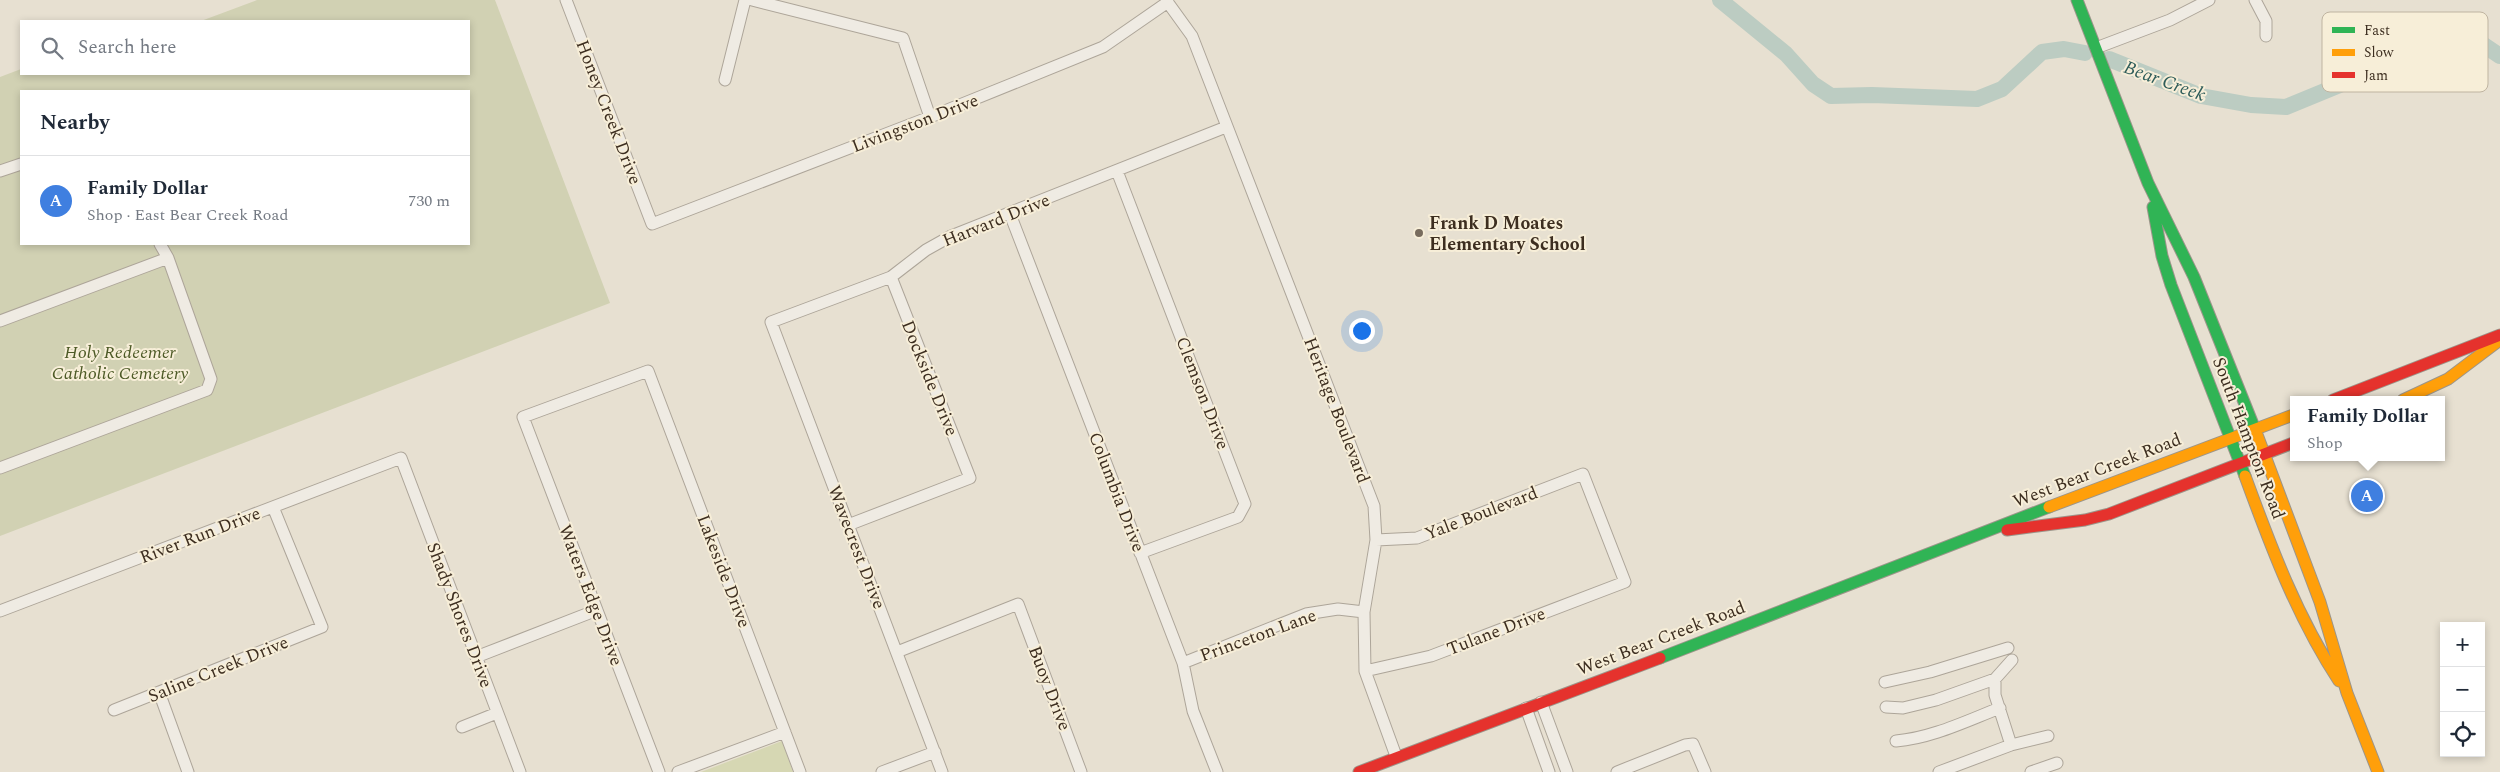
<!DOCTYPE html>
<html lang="en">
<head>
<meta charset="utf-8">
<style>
	:root { --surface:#fff; --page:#f2f2f3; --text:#1f2937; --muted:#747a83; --line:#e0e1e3; --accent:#0b8043 }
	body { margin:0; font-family:Spectral,serif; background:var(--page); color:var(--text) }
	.controls { position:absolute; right:15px; bottom:15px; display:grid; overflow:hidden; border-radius:0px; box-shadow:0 2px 8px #0003 }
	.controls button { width:45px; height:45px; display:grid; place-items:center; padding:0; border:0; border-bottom:1px solid var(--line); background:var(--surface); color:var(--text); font:25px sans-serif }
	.you { position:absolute; left:1361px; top:330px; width:18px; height:18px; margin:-12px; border:4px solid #fff; border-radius:50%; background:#1a73e8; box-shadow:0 0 0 8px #1a73e833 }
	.badge { display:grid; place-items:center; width:32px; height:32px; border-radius:50%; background:var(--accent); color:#fff; font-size:16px; font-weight:700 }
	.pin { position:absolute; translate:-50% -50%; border:2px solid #fff; box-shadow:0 1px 5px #0006 }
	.popup { position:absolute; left:2290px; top:396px; width:155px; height:65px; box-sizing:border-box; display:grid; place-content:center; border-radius:0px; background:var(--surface); filter:drop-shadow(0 1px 4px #0005); font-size:16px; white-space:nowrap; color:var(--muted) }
	.popup b { font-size:19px; color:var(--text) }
	.popup::after { content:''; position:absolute; left:50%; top:100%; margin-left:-10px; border:10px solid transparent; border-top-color:var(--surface) }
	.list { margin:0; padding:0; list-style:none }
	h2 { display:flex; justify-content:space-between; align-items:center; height:65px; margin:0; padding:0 20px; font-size:21px }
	h2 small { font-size:16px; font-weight:400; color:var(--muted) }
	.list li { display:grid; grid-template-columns:32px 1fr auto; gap:15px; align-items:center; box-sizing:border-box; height:90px; padding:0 20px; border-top:1px solid var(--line) }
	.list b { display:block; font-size:19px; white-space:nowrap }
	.list p { margin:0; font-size:16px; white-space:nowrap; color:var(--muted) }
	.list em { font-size:16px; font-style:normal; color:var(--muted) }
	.icon { flex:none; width:28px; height:28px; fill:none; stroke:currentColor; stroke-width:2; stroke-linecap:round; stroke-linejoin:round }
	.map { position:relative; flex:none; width:2500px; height:772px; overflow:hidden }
	.search { position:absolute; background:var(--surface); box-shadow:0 2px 8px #0003; left:20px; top:20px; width:450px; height:55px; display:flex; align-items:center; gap:12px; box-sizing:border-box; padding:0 18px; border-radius:0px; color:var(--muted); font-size:19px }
	.panel { position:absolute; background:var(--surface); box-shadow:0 2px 8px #0003; left:20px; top:90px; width:450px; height:155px; border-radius:0px }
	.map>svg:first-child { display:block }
	.green { fill:#d6d7b3 }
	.cemetery { fill:#d1d1b3; fill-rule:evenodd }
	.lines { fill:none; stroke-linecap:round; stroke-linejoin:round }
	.river { stroke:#bcccc2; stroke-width:16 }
	.street-casing { stroke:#ada599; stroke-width:13 }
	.fast-casing { stroke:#9c958a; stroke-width:13 }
	.slow-casing { stroke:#9c958a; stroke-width:13 }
	.jam-casing { stroke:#9c958a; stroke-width:13 }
	.street { stroke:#efebe3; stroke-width:11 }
	.fast { stroke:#30b455; stroke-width:11 }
	.slow { stroke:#ff9f0a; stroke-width:11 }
	.jam { stroke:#e5322d; stroke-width:11 }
	.poi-dot { fill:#786c5e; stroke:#f7eed8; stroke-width:2 }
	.labels { text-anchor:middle; stroke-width:4; stroke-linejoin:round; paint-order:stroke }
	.street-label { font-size:18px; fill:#3d2e20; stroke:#f7eed8 }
	.poi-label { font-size:18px; font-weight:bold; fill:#3d2e20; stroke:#f7eed8; text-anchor:start }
	.park-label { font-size:18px; font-style:italic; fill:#4d5a26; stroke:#f7eed8 }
	.water-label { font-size:19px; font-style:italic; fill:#2f5d5a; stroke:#f7eed8 }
	.key { fill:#f7eed8; stroke:#bfb4a1; stroke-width:1 }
	.key-label { font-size:14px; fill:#3d2e20 }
</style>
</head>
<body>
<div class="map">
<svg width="2500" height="772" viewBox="0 0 2500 772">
	<rect width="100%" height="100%" fill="#e7e0d1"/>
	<path class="green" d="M782,741L793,772H701Z"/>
	<path class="cemetery" d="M257,0H495L610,303L0,536V77L21,69V74H469V21H201ZM21,91H469V244H21Z"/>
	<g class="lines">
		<path class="river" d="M1720,0L1786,54L1813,84L1831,96L1872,95L1977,99L2002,89L2042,52L2064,49L2085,53
			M2109,59L2201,96L2251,105L2286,107L2466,33L2500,56"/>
		<defs>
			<path id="street" d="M566,0L652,224L930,117L1103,47L1168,2
				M752,0L903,38L930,117
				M1166,0L1192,36L1374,506L1376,540L1364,612L1365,671L1396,756
				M2255,0L2266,21V36
				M2096,48L2170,20L2209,0
				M725,80L745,0
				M0,171L21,164
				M1117,171L1245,504L1238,517L1140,553
				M1010,214L1183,663L1193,711L1217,772
				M0,321L168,258
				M0,468L207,390L211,379L168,258L160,244
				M848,525L970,478L891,277
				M0,611L401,458L520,772
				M897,652L1018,604L1081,772
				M476,657L597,610
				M1183,663L1306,614L1338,609L1364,612
				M1365,671L1431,656L1625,582L1583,474L1417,538L1376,540
				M1995,679V695L2011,745
				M1885,682L1930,672L2008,648
				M159,692L188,772
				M1541,702L1567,772
				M1886,707L1903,708L1936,700L1995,679L2012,660
				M1526,708L1549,772
				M114,710L322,627L273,507
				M462,727L497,713
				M1896,741C1932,738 1966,721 2000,708
				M659,772L523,417L648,371L800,772
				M678,772L785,732
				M882,772L935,752
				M942,772L771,322L891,277L926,250L951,236L1226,127
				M1617,772L1685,745L1693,744L1705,772
				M1939,772L2011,745L2048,736
				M2031,772L2057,763"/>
			<path id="fast" d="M2077,0L2148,183L2194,277L2256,432
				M2153,207L2162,256L2171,285L2245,476
				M1660,658L2049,507"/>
			<path id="slow" d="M2403,400L2448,379L2497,342
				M2256,432L2320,602L2347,693L2378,772
				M2245,476C2271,547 2297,617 2339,681
				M2049,507L2293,415"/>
			<path id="jam" d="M2333,400L2500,335
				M2007,530L2085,520L2109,514L2293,443
				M1359,772L1660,658"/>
		</defs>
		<use href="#street" class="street-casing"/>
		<use href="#fast" class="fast-casing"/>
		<use href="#slow" class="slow-casing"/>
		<use href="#jam" class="jam-casing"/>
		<use href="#street" class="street"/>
		<use href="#fast" class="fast"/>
		<use href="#slow" class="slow"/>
		<use href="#jam" class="jam"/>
	</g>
	<circle class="poi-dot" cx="1419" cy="233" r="5"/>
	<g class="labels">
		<g class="street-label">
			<text transform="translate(609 112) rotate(69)" y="6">Honey Creek Drive</text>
			<text transform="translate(915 123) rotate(-21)" y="6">Livingston Drive</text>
			<text transform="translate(996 220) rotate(-22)" y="6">Harvard Drive</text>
			<text transform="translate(930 378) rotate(68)" y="6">Dockside Drive</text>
			<text transform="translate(1203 393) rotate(69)" y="6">Clemson Drive</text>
			<text transform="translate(1337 410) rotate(69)" y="6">Heritage Boulevard</text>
			<text transform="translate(2249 438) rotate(69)" y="6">South Hampton Road</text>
			<text transform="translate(2097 470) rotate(-21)" y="6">West Bear Creek Road</text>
			<text transform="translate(1117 492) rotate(69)" y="6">Columbia Drive</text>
			<text transform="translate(1481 513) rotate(-21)" y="6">Yale Boulevard</text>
			<text transform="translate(200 535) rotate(-21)" y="6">River Run Drive</text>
			<text transform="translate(857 547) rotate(69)" y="6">Wavecrest Drive</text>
			<text transform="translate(724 571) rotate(69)" y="6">Lakeside Drive</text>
			<text transform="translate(591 595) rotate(69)" y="6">Waters Edge Drive</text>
			<text transform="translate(460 615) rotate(69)" y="6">Shady Shores Drive</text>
			<text transform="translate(1496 631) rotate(-21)" y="6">Tulane Drive</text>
			<text transform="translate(1258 635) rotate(-20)" y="6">Princeton Lane</text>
			<text transform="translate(1661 638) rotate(-21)" y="6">West Bear Creek Road</text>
			<text transform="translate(218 669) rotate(-22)" y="6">Saline Creek Drive</text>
			<text transform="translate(1050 688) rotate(69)" y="6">Buoy Drive</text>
		</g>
		<g class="poi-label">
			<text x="1429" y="229">Frank D Moates<tspan x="1429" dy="21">Elementary School</tspan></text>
		</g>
		<g class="park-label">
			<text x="120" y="358">Holy Redeemer<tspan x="120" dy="21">Catholic Cemetery</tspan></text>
		</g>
		<g class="water-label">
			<text transform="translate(2165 80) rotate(20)" y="7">Bear Creek</text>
		</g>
	</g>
	<rect x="2322" y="12" width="166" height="80" rx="8" class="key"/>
	<rect x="2332" y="27" width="23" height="6" fill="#30b455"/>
	<rect x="2332" y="49" width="23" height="7" fill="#ff9f0a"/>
	<rect x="2332" y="72" width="23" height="6" fill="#e5322d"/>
	<g class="key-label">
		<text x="2364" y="35">Fast</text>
		<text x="2364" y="57">Slow</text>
		<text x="2364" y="80">Jam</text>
	</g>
</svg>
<div class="controls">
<button>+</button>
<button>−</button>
<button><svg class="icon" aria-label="locate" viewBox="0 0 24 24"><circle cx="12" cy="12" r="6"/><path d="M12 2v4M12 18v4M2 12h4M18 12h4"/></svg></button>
</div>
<div class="you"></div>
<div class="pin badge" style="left:2367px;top:496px;background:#3f7fe0">A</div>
<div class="popup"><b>Family Dollar</b>Shop</div>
<div class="search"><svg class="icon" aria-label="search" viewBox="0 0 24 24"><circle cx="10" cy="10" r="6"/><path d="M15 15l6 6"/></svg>Search here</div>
<section class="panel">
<h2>Nearby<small></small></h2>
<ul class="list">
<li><span class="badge" style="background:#3f7fe0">A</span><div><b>Family Dollar</b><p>Shop · East Bear Creek Road</p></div><em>730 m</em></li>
</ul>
</section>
</div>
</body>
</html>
